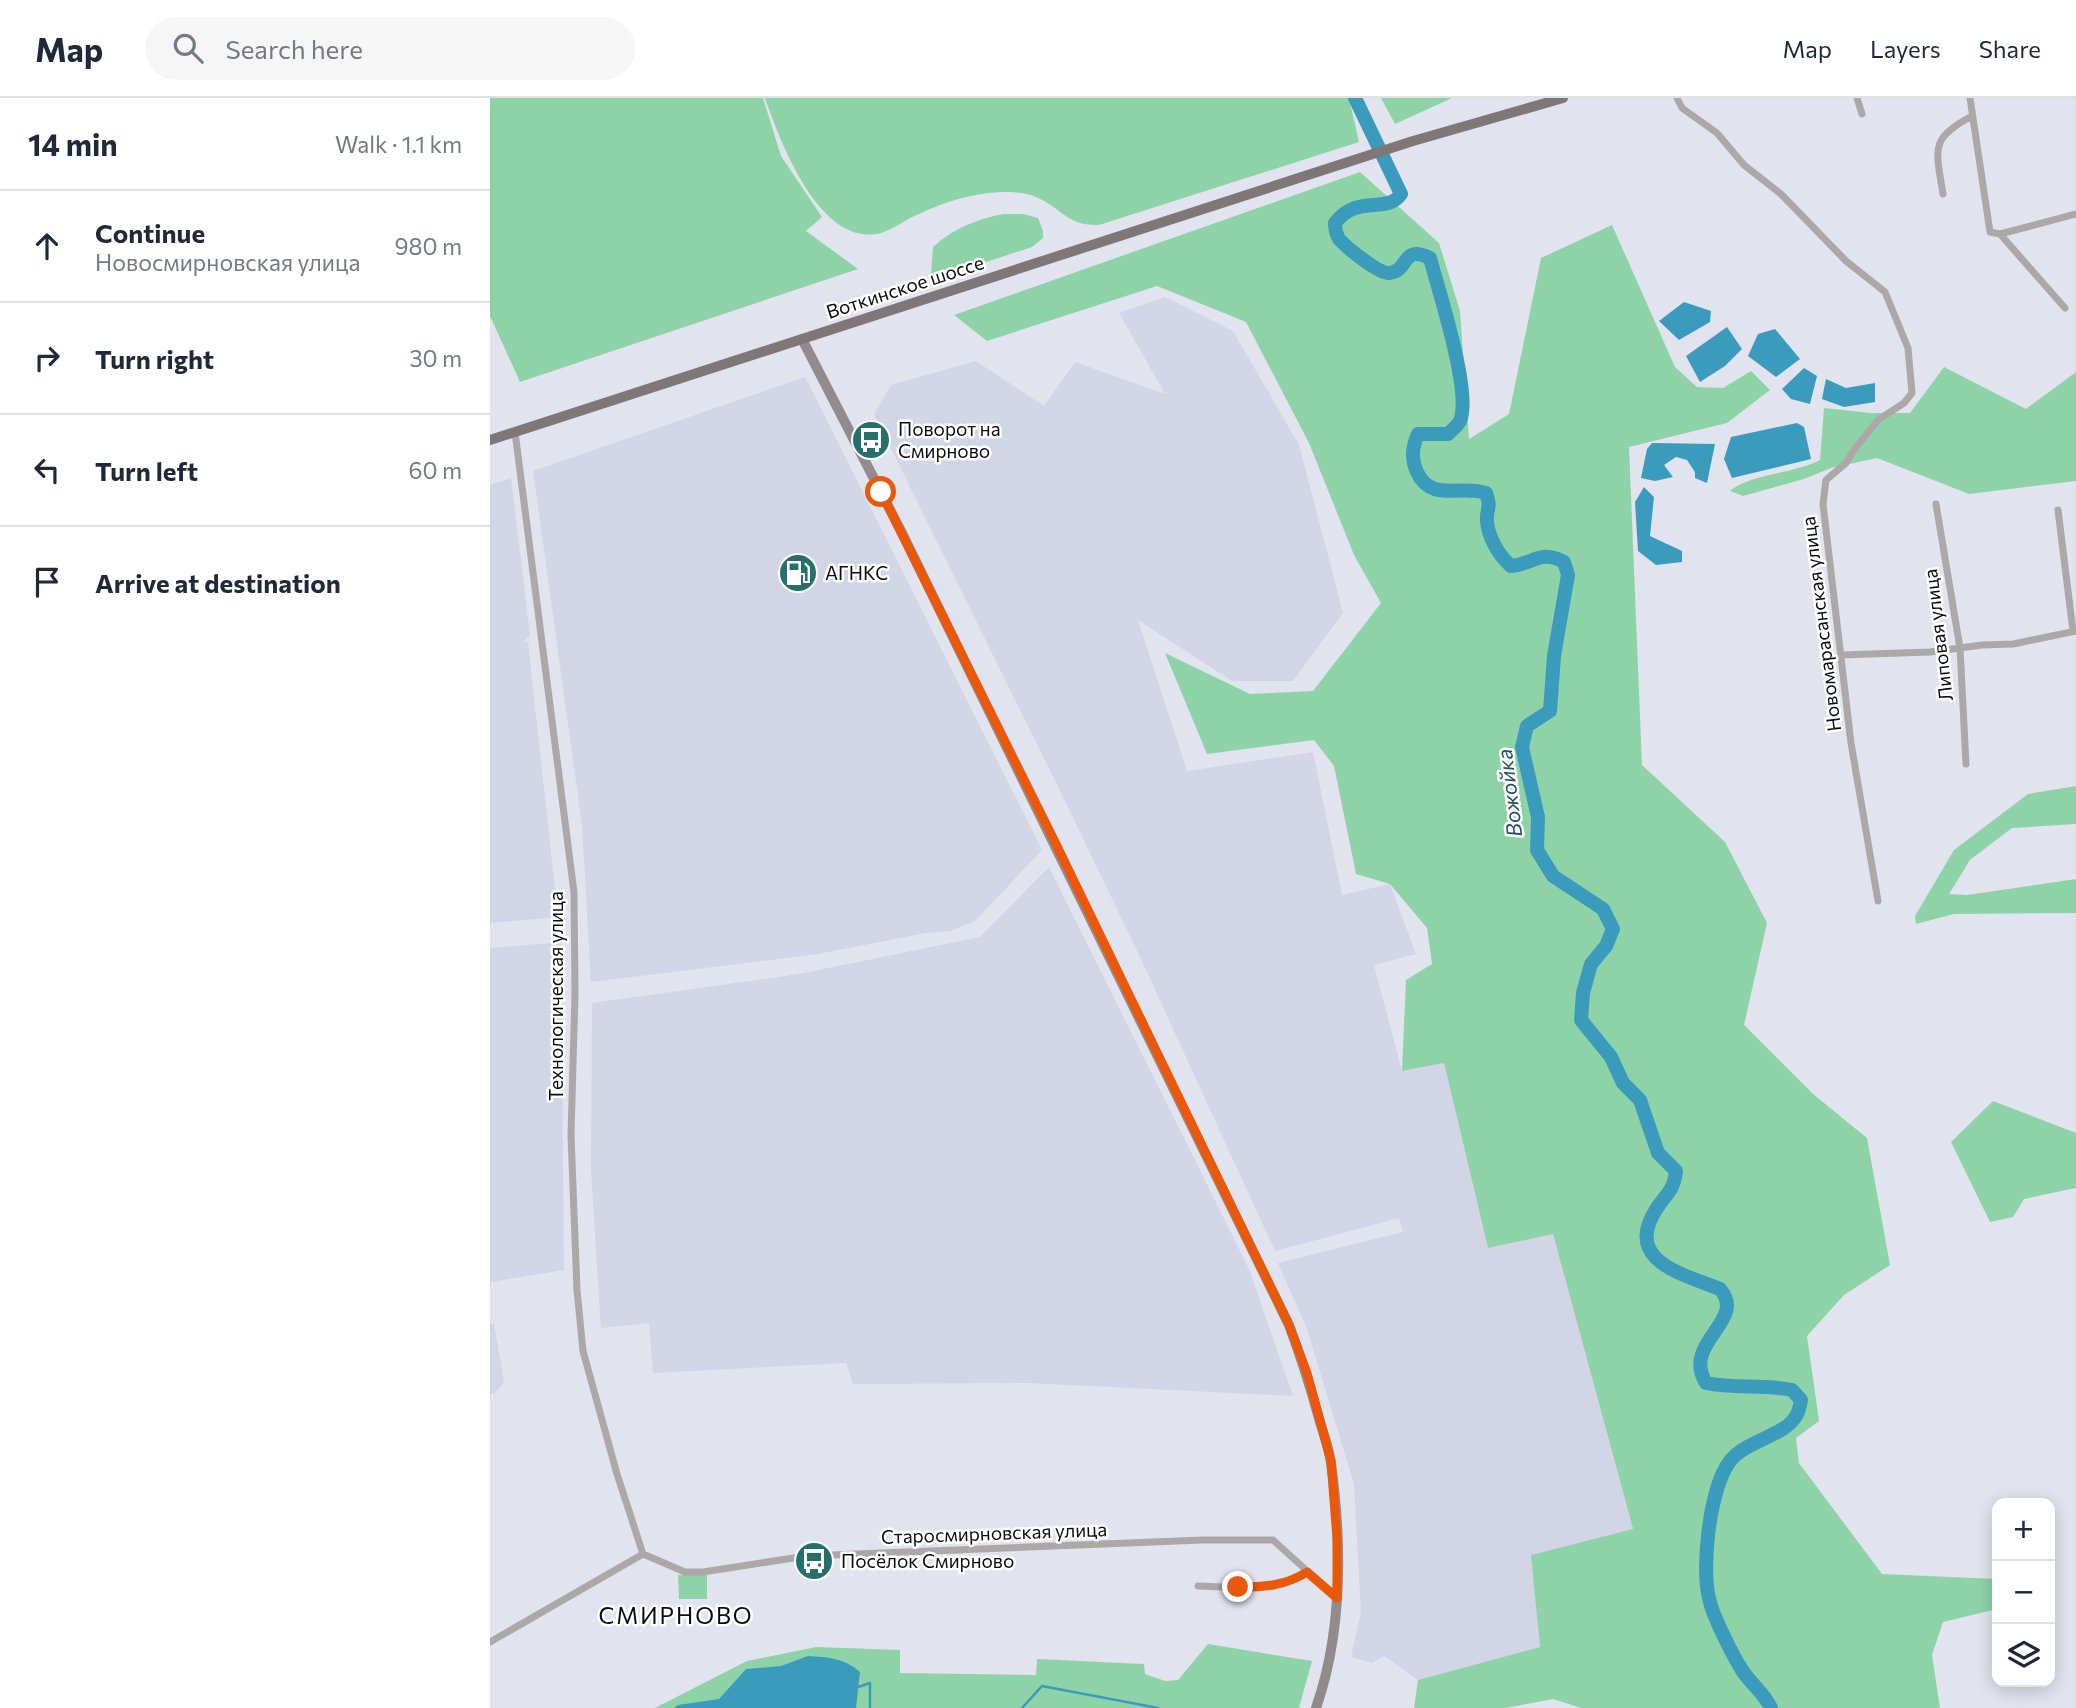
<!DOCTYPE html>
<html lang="en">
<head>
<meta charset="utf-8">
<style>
	:root { --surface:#fff; --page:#f6f6f7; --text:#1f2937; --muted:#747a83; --line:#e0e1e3 }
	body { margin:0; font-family:Commissioner,sans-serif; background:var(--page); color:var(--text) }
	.controls { position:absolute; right:21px; bottom:21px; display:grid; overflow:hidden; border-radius:14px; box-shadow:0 4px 18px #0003 }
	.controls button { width:63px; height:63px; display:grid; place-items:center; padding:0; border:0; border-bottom:2px solid var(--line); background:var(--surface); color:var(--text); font:35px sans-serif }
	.stop { position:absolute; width:21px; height:21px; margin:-16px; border:5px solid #ea580c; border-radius:50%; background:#fff }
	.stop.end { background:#ea580c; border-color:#fff; box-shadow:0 2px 7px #0008 }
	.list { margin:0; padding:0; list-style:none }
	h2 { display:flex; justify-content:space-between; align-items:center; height:91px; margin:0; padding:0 28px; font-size:30px }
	h2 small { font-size:23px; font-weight:400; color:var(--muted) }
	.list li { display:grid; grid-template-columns:46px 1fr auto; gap:21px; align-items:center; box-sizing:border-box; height:112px; padding:0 28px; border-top:2px solid var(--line) }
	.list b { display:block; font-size:26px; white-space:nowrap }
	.list p { margin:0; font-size:23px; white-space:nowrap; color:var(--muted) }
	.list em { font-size:23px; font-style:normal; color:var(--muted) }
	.icon { flex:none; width:38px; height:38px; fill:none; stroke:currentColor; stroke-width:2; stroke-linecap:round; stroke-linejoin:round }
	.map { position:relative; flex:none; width:1586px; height:1610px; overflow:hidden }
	header { display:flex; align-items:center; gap:42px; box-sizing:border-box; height:98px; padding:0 35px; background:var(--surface); border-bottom:2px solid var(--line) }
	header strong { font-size:33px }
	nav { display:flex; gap:38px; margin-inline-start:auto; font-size:24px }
	.search { width:490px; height:63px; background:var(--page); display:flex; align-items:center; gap:18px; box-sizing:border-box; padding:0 24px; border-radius:38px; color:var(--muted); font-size:26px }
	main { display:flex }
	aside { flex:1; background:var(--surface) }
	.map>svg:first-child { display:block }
	.built { fill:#d1d5e6 }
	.green { fill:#8ed3a8 }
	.water { fill:#3b9bbc }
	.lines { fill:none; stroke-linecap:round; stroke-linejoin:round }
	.stream { stroke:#3b9bbc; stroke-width:2.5 }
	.river { stroke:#3b9bbc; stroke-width:14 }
	.street { stroke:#ada8a8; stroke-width:7 }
	.secondary { stroke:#938b8b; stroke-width:10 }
	.primary { stroke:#7f7677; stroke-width:10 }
	.route { stroke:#ea580c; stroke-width:9 }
	.labels { text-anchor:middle; stroke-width:5; stroke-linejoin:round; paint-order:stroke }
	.street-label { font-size:19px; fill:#0b0c0f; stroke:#fff }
	.poi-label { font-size:19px; fill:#0b0c0f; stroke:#fff; text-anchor:start }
	.water-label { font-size:21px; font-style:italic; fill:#264f5e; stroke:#fff }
	.quarter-label { font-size:23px; letter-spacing:2px; fill:#0b0c0f; stroke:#fff }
</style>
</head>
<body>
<header>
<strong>Map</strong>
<div class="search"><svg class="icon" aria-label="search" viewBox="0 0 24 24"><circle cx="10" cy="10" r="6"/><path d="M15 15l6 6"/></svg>Search here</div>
<nav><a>Map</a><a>Layers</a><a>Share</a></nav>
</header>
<main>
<aside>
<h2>14 min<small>Walk · 1.1 km</small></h2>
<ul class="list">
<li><svg class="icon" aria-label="ahead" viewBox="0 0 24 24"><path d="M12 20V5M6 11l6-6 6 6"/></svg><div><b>Continue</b><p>Новосмирновская улица</p></div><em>980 m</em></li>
<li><svg class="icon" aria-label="right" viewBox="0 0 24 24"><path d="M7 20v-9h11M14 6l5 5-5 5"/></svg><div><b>Turn right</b></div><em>30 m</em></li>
<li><svg class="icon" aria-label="left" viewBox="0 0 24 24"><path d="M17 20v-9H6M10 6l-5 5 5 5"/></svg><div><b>Turn left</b></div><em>60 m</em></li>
<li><svg class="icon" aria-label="arrive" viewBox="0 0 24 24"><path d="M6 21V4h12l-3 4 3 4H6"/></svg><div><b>Arrive at destination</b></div></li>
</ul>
</aside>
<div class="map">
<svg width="1586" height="1610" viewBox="0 0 1586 1610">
	<rect width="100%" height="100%" fill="#e1e3ee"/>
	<path class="built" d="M675,199L743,233L809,347L853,515L803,583H742L648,522L697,673L823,654L852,797L900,786L926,856L884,867L912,973L954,965L998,1150L1063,1135L1143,1432L1042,1457L1050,1549L928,1582L894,1558L882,1565L861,1559L871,1514L864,1386L817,1231L788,1165L913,1134L909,1120L785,1153L650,859L574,701L384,316L401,287L486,263L554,308L585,264L675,296L629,215Z
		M315,279L552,752L485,823L460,833L436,835L328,856L101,884L92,727L43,373Z
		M21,380L40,537L34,544H38L68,819L0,825V387Z
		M559,769L759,1171L803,1298L539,1285L363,1286L356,1265L163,1275L159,1225L111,1230L101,1071L102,905L309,876L490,839Z
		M71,844L74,1172L0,1184V850Z
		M0,1226H4L14,1284L5,1295L0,1296Z"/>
	<path class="green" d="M0,0H273L291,58L332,119L316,133L368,171L30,284L0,218Z
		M275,0H859L869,44L609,127C577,128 573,111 548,100C537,94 523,94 511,94C484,95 453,104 429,116C416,121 404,131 391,135C330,151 290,43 275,0Z
		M891,0H962L905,26Z
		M870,74L949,145L970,213L979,341L1019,316L1051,160L1122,127L1185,269L1207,289L1233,290L1261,273L1280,292L1237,325L1139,349L1152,667L1235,744L1277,825L1254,927L1323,996L1377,1040L1400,1167L1354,1197L1317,1238L1329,1323L1306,1340L1309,1365L1392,1476L1507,1481V1511L1453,1524L1442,1557L1450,1610H1091L1063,1601L1016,1610H924L928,1582L1050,1549L1041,1457L1143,1431L1063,1136L998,1150L954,965L912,973L916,882L942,866L937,830L900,786L866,776L844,668L824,642L717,656L675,555L760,596L823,593L891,505L864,457L819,345L756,224L667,188L497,243L464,217Z
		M514,116H533L548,120L553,133V140L542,149L447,180L441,177L443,149C464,130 487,121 514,116Z
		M1454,269L1536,311L1586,274V383L1479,396L1387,360L1341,370L1314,381L1253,398L1240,393C1260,376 1303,376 1330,362L1334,310L1381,315H1420Z
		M1586,688V726L1522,730L1480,762L1459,796L1477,797L1586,781V815L1464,816L1426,826L1425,818L1464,752L1538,696Z
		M1503,1003L1586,1035V1090L1534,1101L1523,1119L1500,1124L1461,1044Z
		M217,1476V1501H189L188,1477Z
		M718,1546L822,1563L809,1610H165L257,1563L326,1549L410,1552V1575L546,1577L547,1561L654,1566L655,1576L675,1583L688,1582Z"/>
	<path class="water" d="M1194,204L1221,213L1220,224L1189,242L1169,223Z
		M1237,229L1252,251L1235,268L1210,284L1196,258Z
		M1285,231L1310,261L1286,279L1258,258L1268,236Z
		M1314,270L1327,278L1320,306L1301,301L1292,291Z
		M1336,281L1356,290L1385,285V304L1354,309L1332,301Z
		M1307,325L1314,329L1321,361L1242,380L1234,361L1241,339Z
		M1162,345L1225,346L1217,385L1205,380V374L1197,362L1186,359L1174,367L1183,379L1165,383L1151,380L1157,351Z
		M1154,389L1164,399L1160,438L1192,453V464L1166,467L1148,453L1145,404Z
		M318,1558C338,1559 354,1560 370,1574L366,1610H184L188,1607L229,1601L256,1571L291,1568Z"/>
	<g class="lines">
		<path class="stream" d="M368,1589L380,1585V1610
			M532,1610L552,1588L668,1610"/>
		<path class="river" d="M865,0L911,96C896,117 868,95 845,125C845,131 846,136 849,141C856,149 889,176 899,175C920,173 911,146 940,160C949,194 980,289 971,320C970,326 963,331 958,336H928C922,350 921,360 927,374C941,405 972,386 996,395C1002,411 996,410 997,423C998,439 1009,458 1021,468C1044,466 1050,451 1074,464L1078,477L1064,558L1060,613L1037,628L1032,649L1048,719L1047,752L1063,778L1113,811L1123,831L1116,848L1101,866L1093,895L1091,922L1121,959L1133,985L1150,1002L1168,1055L1186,1073C1184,1092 1177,1095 1167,1110C1132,1163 1193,1176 1230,1191C1258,1223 1191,1244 1216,1285C1245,1291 1274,1286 1302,1292L1311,1302C1310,1307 1309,1314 1306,1318C1295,1338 1255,1343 1240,1363C1220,1389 1210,1472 1220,1504C1223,1518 1244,1560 1252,1572C1261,1586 1274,1595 1281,1610"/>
		<path class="street" d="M1187,0L1192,10L1227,35L1254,67L1291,96L1356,163L1395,194L1418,250L1422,295L1414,305L1388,322L1364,352L1356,365L1336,382L1333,406L1361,645L1388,803
			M1367,0L1372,16
			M1480,0L1500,134L1510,136L1586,116
			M1453,96C1446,51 1439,41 1482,18
			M1510,136L1575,210
			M25,334L84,794L85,896L81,1037L87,1192L93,1253L127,1376L153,1456
			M1446,406L1470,550L1476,666
			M1568,412L1583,533
			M1351,557L1440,554L1492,547L1523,546L1586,533
			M708,1488C746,1489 783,1495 817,1474
			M0,1544L153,1456L195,1474H213L316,1458L713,1442H783L847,1500"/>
		<path class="secondary" d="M312,241L412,435L799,1227C811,1259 821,1291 830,1324C834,1337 839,1351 841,1365C852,1446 853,1533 826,1610"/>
		<path class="primary" d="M0,342L923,43L1073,0"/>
	</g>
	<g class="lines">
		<path class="route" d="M391,394L567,748L799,1227L817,1275L841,1363L847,1441V1500L817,1474C795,1488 774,1489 748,1489"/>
	</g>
	<defs>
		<symbol id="bus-disc" viewBox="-11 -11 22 22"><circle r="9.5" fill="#26706c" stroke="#fff"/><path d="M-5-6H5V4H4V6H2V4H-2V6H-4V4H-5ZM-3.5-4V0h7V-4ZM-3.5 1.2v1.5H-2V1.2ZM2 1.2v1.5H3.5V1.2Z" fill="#fff"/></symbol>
		<symbol id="fuel-disc" viewBox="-11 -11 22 22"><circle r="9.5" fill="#26706c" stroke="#fff"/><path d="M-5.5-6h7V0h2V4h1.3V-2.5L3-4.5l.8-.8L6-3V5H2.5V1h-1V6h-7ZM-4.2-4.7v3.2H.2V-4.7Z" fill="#fff"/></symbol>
	</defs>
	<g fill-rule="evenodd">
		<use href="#bus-disc" x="359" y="320" width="44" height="44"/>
		<use href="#fuel-disc" x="286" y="453" width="44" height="44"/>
		<use href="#bus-disc" x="302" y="1441" width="44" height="44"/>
	</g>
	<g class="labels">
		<g class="street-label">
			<text transform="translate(415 189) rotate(-18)" y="7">Воткинское шоссе</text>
			<text transform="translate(1331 526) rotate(-97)" y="7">Новомарасанская улица</text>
			<text transform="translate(1448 537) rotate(-97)" y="7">Липовая улица</text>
			<text transform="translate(66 898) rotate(-90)" y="7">Технологическая улица</text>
			<text transform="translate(504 1435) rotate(-2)" y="7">Старосмирновская улица</text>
		</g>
		<g class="poi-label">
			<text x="408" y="338">Поворот на<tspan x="408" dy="22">Смирново</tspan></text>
			<text x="335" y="482">АГНКС</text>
			<text x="351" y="1470">Посёлок Смирново</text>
		</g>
		<g class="water-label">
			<text transform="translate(1020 695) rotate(-97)" y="7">Вожойка</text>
		</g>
		<g class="quarter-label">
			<text x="186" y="1526">СМИРНОВО</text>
		</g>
	</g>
</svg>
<div class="controls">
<button>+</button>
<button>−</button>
<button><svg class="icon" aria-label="layers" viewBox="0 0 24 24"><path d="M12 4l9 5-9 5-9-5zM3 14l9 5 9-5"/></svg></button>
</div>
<div class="stop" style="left:391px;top:394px"></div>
<div class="stop end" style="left:748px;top:1489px"></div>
</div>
</main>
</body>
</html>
